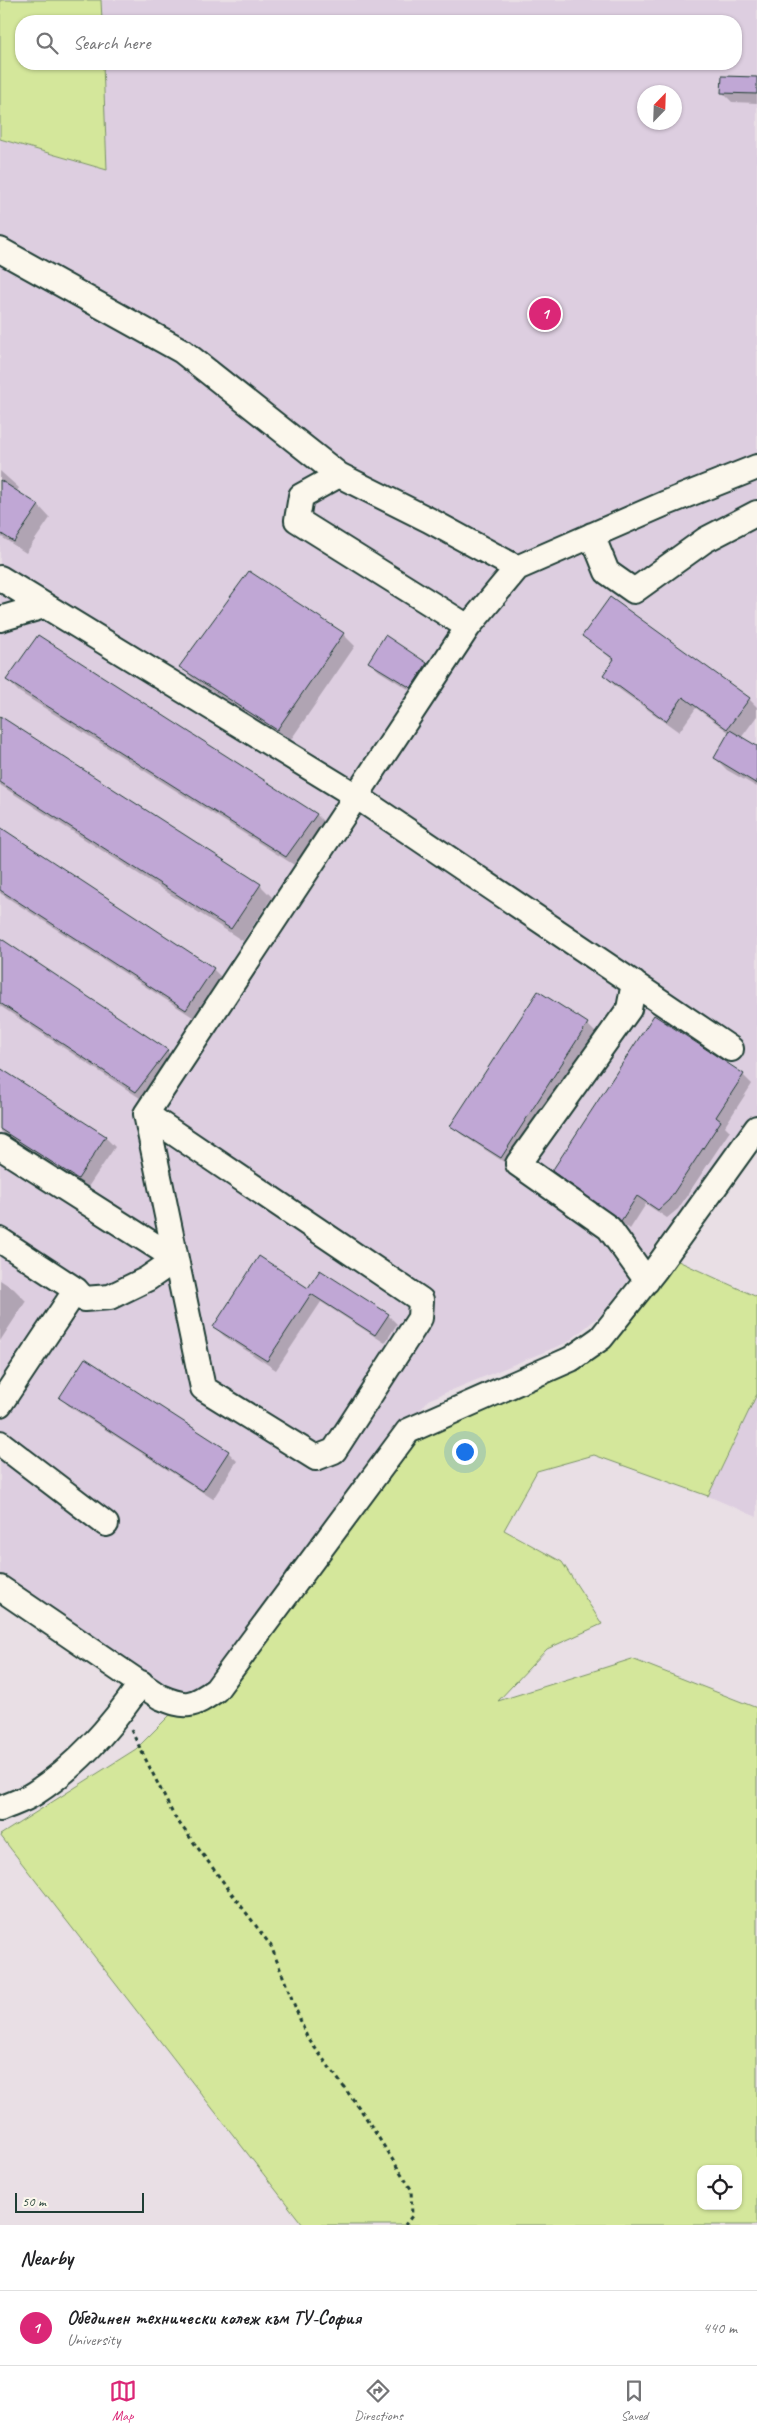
<!DOCTYPE html>
<html lang="en">
<head>
<meta charset="utf-8">
<style>
	:root { --surface:#fff; --page:#f6f6f6; --text:#202124; --muted:#757577; --line:#e0e0e0; --accent:#db2777 }
	body { margin:0; font-family:Caveat,sans-serif; background:var(--page); color:var(--text) }
	.controls { position:absolute; right:15px; bottom:15px; display:grid; overflow:hidden; border-radius:10px; box-shadow:0 1px 4px #0004 }
	.controls button { width:45px; height:45px; display:grid; place-items:center; padding:0; border:0; border-bottom:1px solid var(--line); background:var(--surface); color:var(--text); font:25px sans-serif }
	.compass { position:absolute; left:637px; top:85px; width:45px; height:45px; border-radius:50%; background:var(--surface); box-shadow:0 1px 4px #0004; rotate:23deg }
	.scale { position:absolute; left:15px; bottom:12px; width:129px; box-sizing:border-box; padding-left:5px; border:2px solid #1f3d34; border-top:0; font-size:14px; line-height:18px; white-space:nowrap; color:#1f3d34; -webkit-text-stroke:4px #fbf7ec; paint-order:stroke }
	.you { position:absolute; left:464px; top:1451px; width:18px; height:18px; margin:-12px; border:4px solid #fff; border-radius:50%; background:#1a73e8; box-shadow:0 0 0 8px #1a73e833 }
	.badge { display:grid; place-items:center; width:32px; height:32px; border-radius:50%; background:var(--accent); color:#fff; font-size:16px; font-weight:700 }
	.pin { position:absolute; translate:-50% -50%; border:2px solid #fff; box-shadow:0 1px 5px #0006 }
	.list { margin:0; padding:0; list-style:none }
	h2 { display:flex; justify-content:space-between; align-items:center; height:65px; margin:0; padding:0 20px; font-size:21px }
	h2 small { font-size:16px; font-weight:400; color:var(--muted) }
	.list li { display:grid; grid-template-columns:32px 1fr auto; gap:15px; align-items:center; box-sizing:border-box; height:75px; padding:0 20px; border-top:1px solid var(--line) }
	.list b { display:block; font-size:19px; white-space:nowrap }
	.list p { margin:0; font-size:16px; white-space:nowrap; color:var(--muted) }
	.list em { font-size:16px; font-style:normal; color:var(--muted) }
	.icon { flex:none; width:28px; height:28px; fill:none; stroke:currentColor; stroke-width:2; stroke-linecap:round; stroke-linejoin:round }
	.map { position:relative; flex:none; width:757px; height:2225px; overflow:hidden }
	.search { position:absolute; background:var(--surface); box-shadow:0 1px 4px #0004; left:15px; right:15px; top:15px; height:55px; display:flex; align-items:center; gap:12px; box-sizing:border-box; padding:0 18px; border-radius:20px; color:var(--muted); font-size:19px }
	.sheet { height:140px; background:var(--surface) }
	nav { display:flex; justify-content:space-around; align-items:center; box-sizing:border-box; height:70px; border-top:1px solid var(--line); background:var(--surface); font-size:14px; color:var(--muted) }
	nav a { display:grid; justify-items:center; gap:2px }
	nav .on { color:var(--accent) }
	.map>svg:first-child { display:block }
	.built { fill:#ddcee0; fill-rule:evenodd }
	.green { fill:#d4e79b; stroke:#7a9268; fill-rule:evenodd }
	.shadow { fill:#0003 }
	.building { fill:#c0a7d5; stroke:#1f3d34 }
	.lines { fill:none; stroke-linecap:round; stroke-linejoin:round }
	.minor-casing { stroke:#1f3d34; stroke-width:28 }
	.path { stroke:#1f3d34; stroke-width:3; stroke-dasharray:4 4; stroke-linecap:butt }
	.minor { stroke:#fbf7ec; stroke-width:24 }
</style>
</head>
<body>
<div class="map">
<svg width="757" height="2225" viewBox="0 0 757 2225">
	<rect width="100%" height="100%" fill="#e9dfe5"/>
	<filter id="ink" filterUnits="userSpaceOnUse"><feTurbulence type="fractalNoise" baseFrequency=".02" numOctaves="2"/><feDisplacementMap in="SourceGraphic" scale="10" xChannelSelector="R" yChannelSelector="G"/><feConvolveMatrix kernelMatrix="1 2 1 2 8 2 1 2 1" color-interpolation-filters="sRGB"/></filter>
	<g filter="url(#ink)">
		<path class="built" d="M101,0H757V1112L603,1313L568,1342L428,1400L216,1690L179,1705L0,1588V139L107,170L103,64H736V21H102ZM644,92H674V122H644Z
			M757,1394V1517L708,1496Z"/>
		<path class="green" d="M0,0H101L102,21H21V64H103L107,170L0,139Z
			M676,1260L757,1297V1394L708,1496L594,1455L537,1471L504,1530L562,1562L602,1624L547,1649L498,1701L632,1659L757,1708V2225H303L0,1835L136,1749L172,1713L187,1715L413,1440L579,1365ZM701,2169H738V2206H701Z"/>
		<path class="shadow" d="M757,78V103L732,102L723,93Z
			M0,471L19,488L16,492L39,506L50,518L26,553L0,536Z
			M250,573L343,634L355,646L290,741L192,678L180,666Z
			M584,635L749,699L757,707V716L741,738L757,747V787L727,770L715,758L730,733L696,708L679,732L616,687L604,675L614,661Z
			M386,637L427,664L436,674L421,697L379,671L370,662Z
			M7,680L317,815L329,827L299,868L19,692Z
			M0,718L260,885L272,897L243,941L0,785Z
			M0,828L213,969L225,981L199,1021L0,893Z
			M0,939L167,1051L179,1063L149,1104L0,1006Z
			M587,1024L596,1033L510,1166L461,1134L452,1125Z
			M0,1069L105,1137L115,1147L88,1187L0,1131Z
			M743,1075L752,1084L725,1126L730,1131L678,1209L667,1218L646,1204L630,1229L563,1180L554,1171Z
			M0,1280L14,1289L26,1301L0,1341Z
			M308,1290L388,1315L397,1324L385,1343L321,1302L276,1370L224,1336L215,1327Z
			M61,1398L228,1452L237,1461L213,1499L70,1407Z"/>
		<path class="building" d="M722,76L757,77V94L721,93Z
			M0,480L39,505L14,542L0,533Z
			M249,571L344,633L277,730L179,667Z
			M610,597L750,698L727,729L683,697L666,721L603,675L614,659L582,636Z
			M38,635L317,814L286,857L6,680Z
			M385,635L427,663L411,688L368,662Z
			M0,716L261,884L231,929L0,782Z
			M730,730L757,746V784L714,758Z
			M0,827L214,968L186,1010L0,890Z
			M0,938L168,1050L136,1092L0,1003Z
			M538,991L588,1023L501,1158L450,1126Z
			M654,1015L744,1074L716,1117L721,1121L669,1200L658,1210L637,1196L621,1221L552,1171Z
			M0,1068L106,1136L78,1179L0,1129Z
			M259,1256L308,1288L320,1270L389,1314L375,1335L311,1294L267,1361L213,1327Z
			M85,1358L229,1451L203,1491L59,1398Z"/>
		<g class="lines">
			<defs>
				<path id="minor" d="M0,250L182,351L339,475L429,520L517,568
					M339,475L301,496L297,520L468,627
					M592,535L607,572L634,591L705,540L757,513
					M0,578L356,796L731,1049
					M0,619L44,606
					M634,983L629,1009L518,1164L609,1228L647,1281
					M0,1147L176,1259L146,1114
					M0,1240L76,1290
					M0,1404L76,1290L84,1299L110,1297L147,1279L176,1259L203,1388L316,1458L334,1451L420,1318L421,1300L146,1114L468,627L517,568L664,504L757,467
					M0,1443L106,1524
					M0,1588L160,1697C186,1708 192,1707 216,1690L408,1431L571,1359L601,1338L655,1270L757,1128
					M0,1809C11,1804 25,1800 35,1793C78,1765 113,1725 141,1683"/>
			</defs>
			<use href="#minor" class="minor-casing"/>
			<path class="path" d="M131,1730L174,1816L271,1946L307,2037L363,2113L411,2189L412,2216L405,2225"/>
			<use href="#minor" class="minor"/>
		</g>
	</g>
</svg>
<div class="controls">
<button><svg class="icon" aria-label="locate" viewBox="0 0 24 24"><circle cx="12" cy="12" r="6"/><path d="M12 2v4M12 18v4M2 12h4M18 12h4"/></svg></button>
</div>
<svg class="compass" viewBox="-18 -18 36 36"><path d="M0-13l5 13h-10z" fill="#e53935"/><path d="M0 13l5-13h-10z" fill="#757577"/></svg>
<div class="scale">50 m</div>
<div class="you"></div>
<div class="pin badge" style="left:545px;top:314px">1</div>
<div class="search"><svg class="icon" aria-label="search" viewBox="0 0 24 24"><circle cx="10" cy="10" r="6"/><path d="M15 15l6 6"/></svg>Search here</div>
</div>
<section class="sheet">
<h2>Nearby<small></small></h2>
<ul class="list">
<li><span class="badge">1</span><div><b>Обединен технически колеж към ТУ-София</b><p>University</p></div><em>440 m</em></li>
</ul>
</section>
<nav>
<a class="on"><svg class="icon" aria-label="map" viewBox="0 0 24 24"><path d="M3 6l6-2 6 2 6-2v14l-6 2-6-2-6 2zM9 4v14M15 6v14"/></svg>Map</a>
<a><svg class="icon" aria-label="directions" viewBox="0 0 24 24"><path d="M12 3l9 9-9 9-9-9zM9 14v-3h6M13 9l2 2-2 2"/></svg>Directions</a>
<a><svg class="icon" aria-label="saved" viewBox="0 0 24 24"><path d="M7 4h10v16l-5-4-5 4z"/></svg>Saved</a>
</nav>
</body>
</html>
